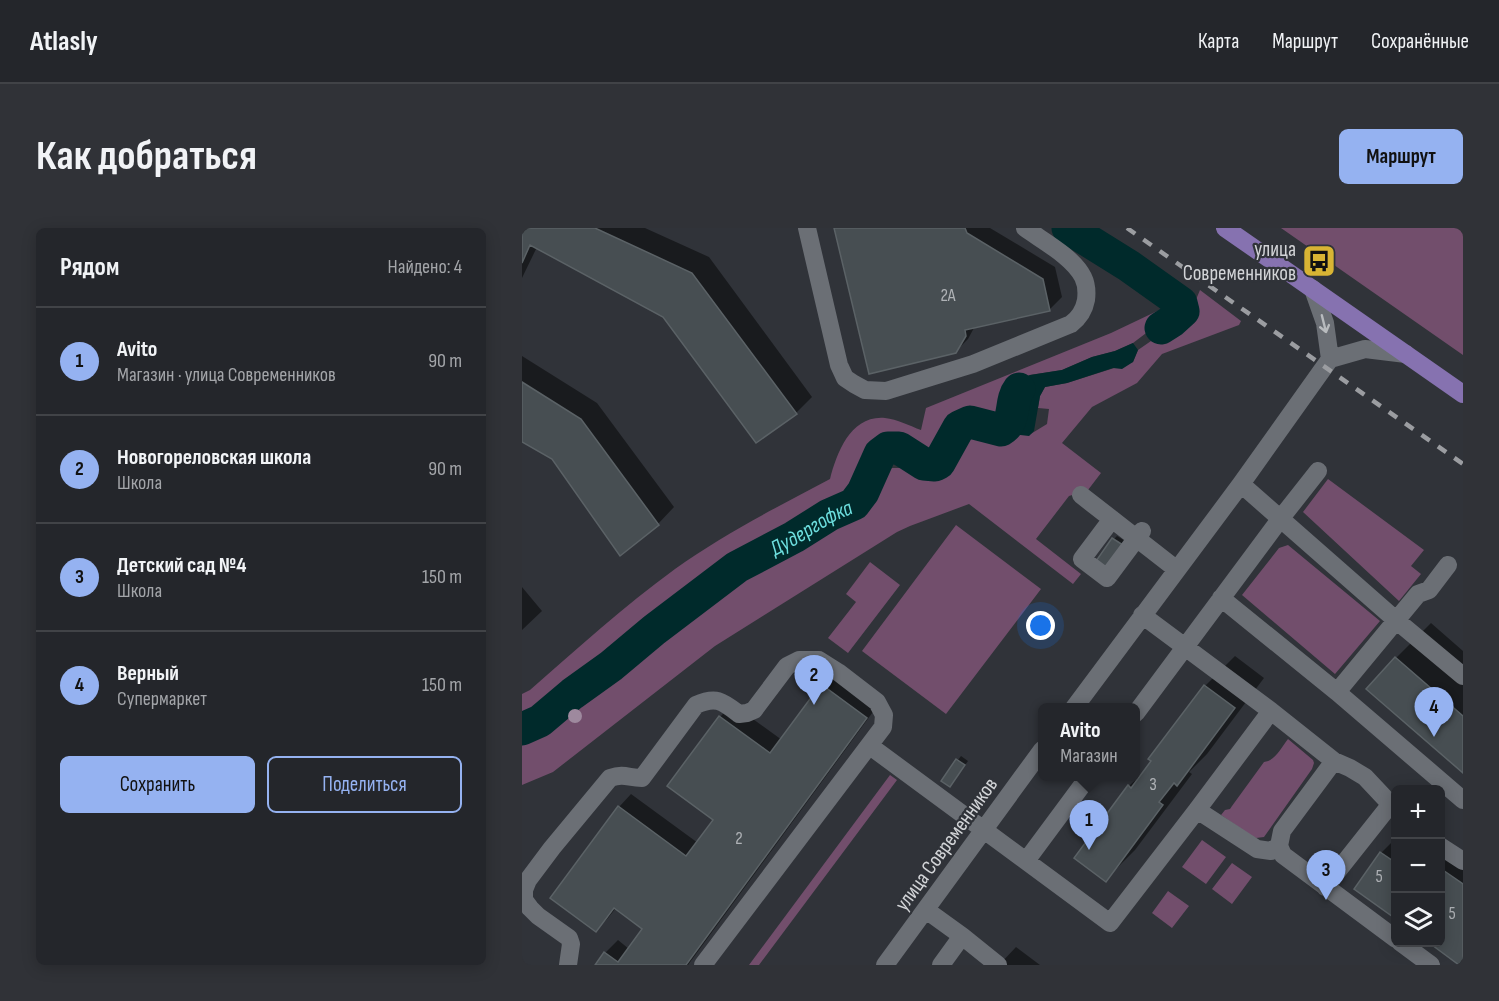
<!DOCTYPE html>
<html lang="ru">
<head>
<meta charset="utf-8">
<style>
	:root { --surface:#24262b; --page:#303237; --text:#f1f3f6; --muted:#a3a5a9; --line:#414347; --accent:#95b2f1 }
	body { margin:0; font-family:"Sofia Sans Condensed",sans-serif; background:var(--page); color:var(--text) }
	.controls { position:absolute; right:18px; bottom:18px; display:grid; overflow:hidden; border-radius:9px; box-shadow:0 3px 15px #0003 }
	.controls button { width:54px; height:54px; display:grid; place-items:center; padding:0; border:0; border-bottom:2px solid var(--line); background:var(--surface); color:var(--text); font:30px sans-serif }
	.you { position:absolute; left:519px; top:398px; width:21px; height:21px; margin:-15px; border:4px solid #fff; border-radius:50%; background:#1a73e8; box-shadow:0 0 0 9px #1a73e833 }
	.badge { display:grid; place-items:center; width:39px; height:39px; border-radius:50%; background:var(--accent); color:#111; font-size:20px; font-weight:700 }
	.pin { position:absolute; translate:-50% -50px; filter:drop-shadow(0 2px 3px #0008) }
	.pin::after { content:''; position:absolute; top:32px; width:21px; height:18px; background:inherit; clip-path:polygon(0 0,100% 0,50% 100%) }
	.popup { position:absolute; left:516px; top:475px; width:102px; height:78px; box-sizing:border-box; display:grid; place-content:center; border-radius:9px; background:var(--surface); filter:drop-shadow(0 2px 4px #0005); font-size:20px; white-space:nowrap; color:var(--muted) }
	.popup b { font-size:22px; color:var(--text) }
	.popup::after { content:''; position:absolute; left:50%; top:100%; margin-left:-12px; border:12px solid transparent; border-top-color:var(--surface) }
	.list { margin:0; padding:0; list-style:none }
	h2 { display:flex; justify-content:space-between; align-items:center; height:78px; margin:0; padding:0 24px; font-size:26px }
	h2 small { font-size:20px; font-weight:400; color:var(--muted) }
	.list li { display:grid; grid-template-columns:39px 1fr auto; gap:18px; align-items:center; box-sizing:border-box; height:108px; padding:0 24px; border-top:2px solid var(--line) }
	.list b { display:block; font-size:22px; white-space:nowrap }
	.list p { margin:0; font-size:20px; white-space:nowrap; color:var(--muted) }
	.list em { font-size:20px; font-style:normal; color:var(--muted) }
	.actions { display:flex; gap:12px; padding:18px 24px }
	.actions a { flex:1; padding:14px 0; border:2px solid var(--accent); border-radius:9px; text-align:center; font-size:21px; color:var(--accent) }
	.actions .main { background:var(--accent); color:#111 }
	.icon { flex:none; width:33px; height:33px; fill:none; stroke:currentColor; stroke-width:2; stroke-linecap:round; stroke-linejoin:round }
	.map { position:relative; flex:none; width:941px; height:737px; overflow:hidden; border-radius:9px }
	header { display:flex; align-items:center; gap:36px; box-sizing:border-box; height:84px; padding:0 30px; background:var(--surface); border-bottom:2px solid var(--line) }
	header strong { font-size:28px }
	nav { display:flex; gap:33px; margin-inline-start:auto; font-size:21px }
	.intro { display:flex; align-items:center; justify-content:space-between; box-sizing:border-box; height:144px; padding:0 36px }
	h1 { margin:0; font-size:42px }
	.button { padding:15px 27px; border-radius:9px; background:var(--accent); color:#111; font-size:21px; font-weight:700 }
	main { display:flex; gap:36px; padding:0 36px }
	aside { flex:1; background:var(--surface); border-radius:9px; box-shadow:0 3px 15px #0003 }
	.map>svg:first-child { display:block }
	.green { fill:#724e6c }
	.water { fill:#002a2b }
	.shadow { fill:#0007 }
	.lines { fill:none; stroke-linecap:round; stroke-linejoin:round }
	.river { stroke:#002a2b; stroke-width:33 }
	.building { fill:#474e52; stroke:#5b6266; stroke-width:1.5 }
	.minor { stroke:#6b6f75; stroke-width:18 }
	.major { stroke:#8672b0; stroke-width:18 }
	.rail { stroke:#9b9da1; stroke-width:4.5; stroke-dasharray:10 10; stroke-linecap:butt }
	.tree { fill:#9e899e }
	.oneway { stroke:#b8bbbe }
	.labels { text-anchor:middle; stroke-width:4.5; stroke-linejoin:round; paint-order:stroke }
	.number-label { font-size:18px; fill:#afb2b6 }
	.poi-label { font-size:21px; fill:#d2d4d7; stroke:#303339; text-anchor:end }
	.street-label { font-size:21px; fill:#d2d4d7; stroke:#303339 }
	.water-label { font-size:22px; font-style:italic; fill:#6cdede; stroke:#303339 }
</style>
</head>
<body>
<header>
<strong>Atlasly</strong>
<nav><a>Карта</a><a>Маршрут</a><a>Сохранённые</a></nav>
</header>
<div class="intro"><h1>Как добраться</h1><a class="button">Маршрут</a></div>
<main>
<aside>
<h2>Рядом<small>Найдено: 4</small></h2>
<ul class="list">
<li><span class="badge">1</span><div><b>Avito</b><p>Магазин · улица Современников</p></div><em>90 m</em></li>
<li><span class="badge">2</span><div><b>Новогореловская школа</b><p>Школа</p></div><em>90 m</em></li>
<li><span class="badge">3</span><div><b>Детский сад №4</b><p>Школа</p></div><em>150 m</em></li>
<li><span class="badge">4</span><div><b>Верный</b><p>Супермаркет</p></div><em>150 m</em></li>
</ul>
<div class="actions"><a class="main">Сохранить</a><a>Поделиться</a></div>
</aside>
<div class="map">
<svg width="941" height="737" viewBox="0 0 941 737">
	<rect width="100%" height="100%" fill="#303339"/>
	<path class="green" d="M759,0H941V127Z
		M678,62L719,93L717,97L640,126L615,155L570,179L540,215L579,245L566,262L547,268L514,311L559,346L551,356L447,276L388,298L375,304L193,418L31,544L0,557V507L33,488L214,346L325,286L336,278L346,262L360,245L370,240H383L404,245L418,238L440,205L452,199L483,205L507,207L525,196L527,181L516,180L518,168L523,159L545,155L611,134L616,122L668,86Z
		M650,76L652,84L611,115L593,123L570,129L540,142L508,147L488,163C486,177 488,186 476,195L447,189L434,195L420,226L409,232L371,214L352,222L338,265L192,346L152,370L120,400L32,473L0,493V466L8,462C55,421 102,378 153,341C202,306 255,279 308,251C315,224 329,187 363,190C375,191 388,198 399,202L404,180L589,105Z
		M806,251L902,322L889,338L899,346L877,373L781,284Z
		M434,297L519,361L424,486L340,423Z
		M766,317L858,393L813,446L720,367L757,320Z
		M348,334L378,357L326,425L306,410L334,374L324,366Z
		M766,511L791,532L792,535L790,541L742,609L734,610L731,609L699,587L703,582L708,581L710,578L742,534C753,533 759,520 766,511Z
		M368,547L375,552L237,737H227Z
		M680,612L704,629L684,656L660,639Z
		M710,635L730,649L710,676L690,661Z
		M646,663L667,678L650,700L630,685Z"/>
	<path class="water" d="M611,115L616,122L611,134L600,141L591,140L545,155L523,159L518,168L512,203L507,208L483,205L476,195C490,185 486,169 491,153L508,147L540,142L570,129L593,123Z"/>
	<path class="shadow" d="M0,0H123L187,29L290,169L274,185L142,88L15,19L0,50Z
		M313,0H468L533,39L540,69L527,82L453,98L446,111L433,124Z
		M0,128L75,175L152,279L136,296L99,326L31,230L0,212Z
		M595,308L603,313L587,335L592,311Z
		M0,359L20,383L0,402Z
		M909,395L941,423V543L847,461L874,430Z
		M713,428L742,450L685,526L667,544L670,546L613,622L583,652L554,630L607,558L627,539L683,458Z
		M313,444L356,477L166,737H74L83,725L96,712L107,721L122,701L94,680L86,690L74,702L97,579L109,566L176,615L193,591L147,558L198,489L210,476L260,512L300,457Z
		M439,528L446,533L431,554L421,552Z
		M872,612L874,614V689L834,661L859,625Z
		M928,626L941,635V737L908,714H918V630L922,632Z
		M494,719L518,737H477Z"/>
	<g class="lines">
		<g class="river">
			<path d="M546,0L607,38L659,75L661,83L650,93L639,100"/>
			<path id="s1" d="M0,501L18,493L50,466L89,438L132,402L215,339L272,309L307,287L332,276L341,264L358,226L366,220H377L402,236L413,237L417,235L437,199L448,194L479,202C495,193 487,174 497,161"/>
		</g>
	</g>
	<path class="building" d="M0,0H73L170,45L275,186L234,215L141,89L8,17L0,35Z
		M312,0H443L445,5L521,51L528,83L443,102L444,108L434,125L347,146Z
		M0,154L59,191L137,297L98,328L30,231L0,214Z
		M590,310L601,317L584,341L574,333Z
		M873,429L941,488V545L844,461Z
		M299,456L345,490L164,737H73L82,724L96,734L120,701L92,680L74,704L28,670L96,578L164,628L191,592L145,558L197,488L248,525Z
		M682,457L713,480L655,558L652,555L637,574L641,577L584,654L552,630L606,557L609,560L629,533L626,531Z
		M434,531L443,537L428,559L419,553Z
		M858,624L874,635V691L832,661Z
		M918,640L941,656V737H937L906,714H918Z"/>
	<g class="lines">
		<path class="minor" d="M285,0L317,137L323,150L332,156L343,162L364,163L451,136L549,96C557,90 562,83 564,72C565,64 565,57 561,49C551,29 521,13 503,0
			M791,61L803,95L808,131
			M719,256L875,393L941,448
			M559,267L654,341
			M590,291L560,331L585,350L620,303
			M699,370L815,464L941,572
			M815,464L896,366L907,362L926,337
			M552,480L719,256L808,131L843,121L884,126
			M749,483L812,533L760,603L757,618L761,627L874,711
			M614,485L759,290L796,243
			M348,518L588,695L675,582L749,483L620,387
			M812,533L828,540L843,549L874,582
			M675,582L735,621L749,623L757,618
			M918,618L941,633
			M504,633L567,548
			M803,659L868,577
			M2,672L8,680L16,688L47,710L49,716L46,737
			M0,673L2,672V662L6,652L30,620L88,550C103,545 106,550 120,550L174,477C194,468 200,473 217,486L225,485L232,482L265,438L277,432H297L316,444L355,474L362,487L361,499L181,737
			M404,682L440,708L476,737
			M878,714L909,737
			M363,737L520,522
			M419,737L440,708"/>
		<path class="major" d="M703,0L941,166"/>
		<path class="rail" d="M605,0L941,236"/>
	</g>
	<circle class="tree" cx="53" cy="488" r="7"/>
	<defs><path id="oneway-shaft" d="M-6 0H5M1.5-3L5.5 0L1.5 3" fill="none" stroke-width="1.6" stroke-linecap="round" stroke-linejoin="round" transform="scale(1.5)"/></defs>
	<use class="oneway" href="#oneway-shaft" transform="translate(802 96) rotate(76)"/>
	<defs>
		<symbol id="bus-square" viewBox="-11 -11 22 22"><rect x="-9" y="-9" width="18" height="18" rx="4" fill="#d8b434" stroke="#303339"/><path d="M-5-6H5V4H4V6H2V4H-2V6H-4V4H-5ZM-3.5-4V0h7V-4ZM-3.5 1.2v1.5H-2V1.2ZM2 1.2v1.5H3.5V1.2Z" fill="#111"/></symbol>
	</defs>
	<g fill-rule="evenodd">
		<use href="#bus-square" x="778" y="14" width="38" height="38"/>
	</g>
	<g class="labels">
		<g class="number-label">
			<text x="426" y="73">2А</text>
			<text x="631" y="562">3</text>
			<text x="217" y="616">2</text>
			<text x="857" y="654">5</text>
			<text x="930" y="691">5</text>
		</g>
		<g class="poi-label">
			<text x="774" y="28">улица<tspan x="774" dy="24">Современников</tspan></text>
		</g>
		<g class="street-label">
			<text transform="translate(424 616) rotate(-54)" y="7">улица Современников</text>
		</g>
		<g class="water-label">
			<text dy="8" stroke="none"><textPath href="#s1" startOffset="354">Дудергофка</textPath></text>
		</g>
	</g>
</svg>
<div class="controls">
<button>+</button>
<button>−</button>
<button><svg class="icon" aria-label="layers" viewBox="0 0 24 24"><path d="M12 4l9 5-9 5-9-5zM3 14l9 5 9-5"/></svg></button>
</div>
<div class="you"></div>
<div class="pin badge" style="left:567px;top:622px">1</div>
<div class="popup"><b>Avito</b>Магазин</div>
<div class="pin badge" style="left:292px;top:477px">2</div>
<div class="pin badge" style="left:804px;top:672px">3</div>
<div class="pin badge" style="left:912px;top:509px">4</div>
</div>
</main>
</body>
</html>
